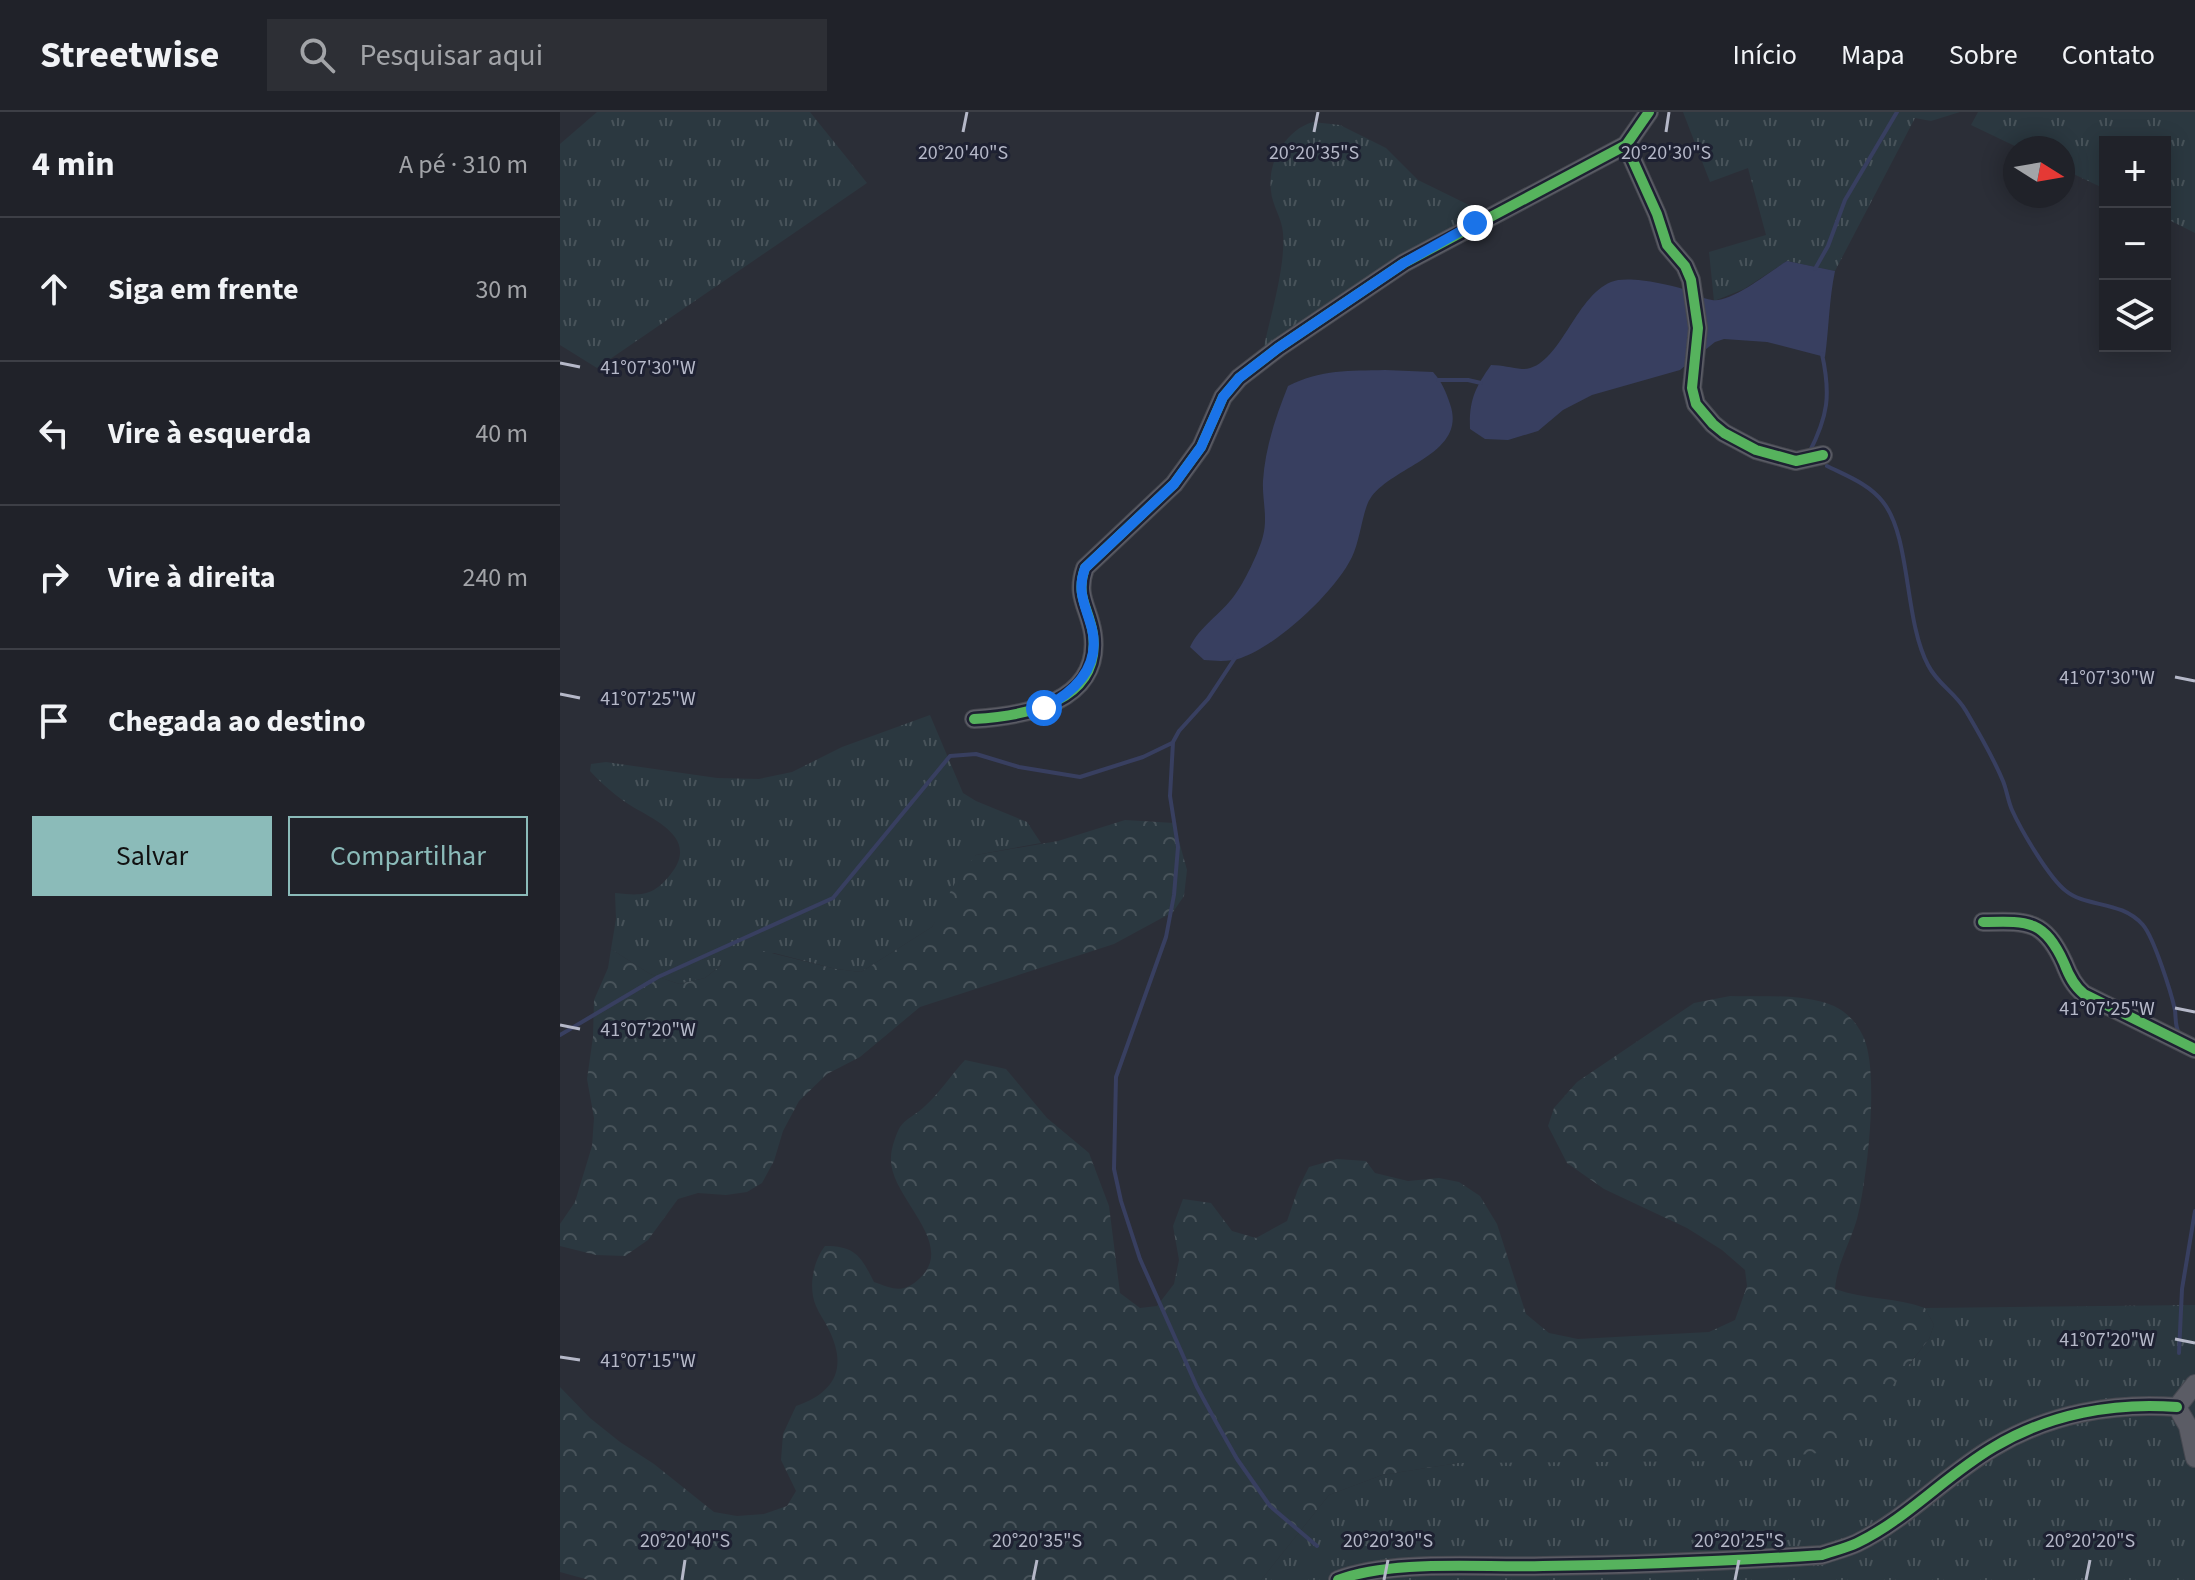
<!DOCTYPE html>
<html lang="pt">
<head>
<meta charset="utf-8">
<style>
	:root { --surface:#202229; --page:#2d2f35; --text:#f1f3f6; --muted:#a2a4a8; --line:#3d3f46; --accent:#8bbbb9 }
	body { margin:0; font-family:"Source Sans 3",sans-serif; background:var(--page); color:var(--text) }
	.controls { position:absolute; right:24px; top:24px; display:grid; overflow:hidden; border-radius:0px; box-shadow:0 4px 20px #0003 }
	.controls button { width:72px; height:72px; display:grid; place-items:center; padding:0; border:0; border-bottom:2px solid var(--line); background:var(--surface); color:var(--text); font:40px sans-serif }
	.compass { position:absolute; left:1443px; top:24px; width:72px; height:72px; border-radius:50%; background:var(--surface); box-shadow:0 4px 20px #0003; rotate:101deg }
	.stop { position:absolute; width:24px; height:24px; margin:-18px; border:6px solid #1a73e8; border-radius:50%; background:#fff }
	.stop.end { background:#1a73e8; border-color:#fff; box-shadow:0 2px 8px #0008 }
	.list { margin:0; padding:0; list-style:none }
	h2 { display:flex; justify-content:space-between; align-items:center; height:104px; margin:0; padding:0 32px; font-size:34px }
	h2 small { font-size:26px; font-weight:400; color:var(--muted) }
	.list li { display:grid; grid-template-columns:52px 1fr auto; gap:24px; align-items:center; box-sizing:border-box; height:144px; padding:0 32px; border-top:2px solid var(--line) }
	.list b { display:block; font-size:30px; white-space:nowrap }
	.list em { font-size:26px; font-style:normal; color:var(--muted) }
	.actions { display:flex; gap:16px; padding:24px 32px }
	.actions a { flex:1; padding:18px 0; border:2px solid var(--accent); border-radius:0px; text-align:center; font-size:28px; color:var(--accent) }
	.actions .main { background:var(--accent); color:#111 }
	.icon { flex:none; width:44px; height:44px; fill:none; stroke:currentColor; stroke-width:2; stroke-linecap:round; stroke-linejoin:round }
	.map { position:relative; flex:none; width:1635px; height:1468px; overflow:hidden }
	header { display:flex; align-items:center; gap:48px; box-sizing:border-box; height:112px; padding:0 40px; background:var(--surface); border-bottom:2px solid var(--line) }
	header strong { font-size:38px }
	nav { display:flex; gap:44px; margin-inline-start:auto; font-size:28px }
	.search { width:560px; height:72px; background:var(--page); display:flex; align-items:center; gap:20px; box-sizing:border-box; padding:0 28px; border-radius:0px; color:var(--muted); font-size:30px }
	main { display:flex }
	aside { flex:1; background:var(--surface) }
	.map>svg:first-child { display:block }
	.grass { fill:url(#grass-tufts) }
	.forest { fill:url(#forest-crowns) }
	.water { fill:#383f60 }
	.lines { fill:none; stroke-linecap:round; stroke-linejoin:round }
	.stream { stroke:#383f60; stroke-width:4 }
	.minor-casing { stroke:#474951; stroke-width:20 }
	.minor { stroke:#5b5c65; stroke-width:18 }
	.cycleway-casing { stroke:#1e2132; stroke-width:15 }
	.cycleway { stroke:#56b35d; stroke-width:10 }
	.route { stroke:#1a73e8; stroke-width:10 }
	.ticks { fill:none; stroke:#b5b8c8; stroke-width:3 }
	.ticks-label { font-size:20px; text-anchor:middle; fill:#b5b8c8; stroke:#1e2132; stroke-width:6; stroke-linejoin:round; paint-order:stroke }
</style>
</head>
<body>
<header>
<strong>Streetwise</strong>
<div class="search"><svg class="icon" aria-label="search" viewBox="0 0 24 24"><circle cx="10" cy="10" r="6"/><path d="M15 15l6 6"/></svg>Pesquisar aqui</div>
<nav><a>Início</a><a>Mapa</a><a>Sobre</a><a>Contato</a></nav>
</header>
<main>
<aside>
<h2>4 min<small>A pé · 310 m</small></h2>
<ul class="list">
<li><svg class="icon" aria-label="ahead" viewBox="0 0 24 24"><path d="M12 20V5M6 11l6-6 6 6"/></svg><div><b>Siga em frente</b></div><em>30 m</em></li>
<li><svg class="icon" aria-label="left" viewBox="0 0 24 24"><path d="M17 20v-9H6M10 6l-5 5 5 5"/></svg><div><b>Vire à esquerda</b></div><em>40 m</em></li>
<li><svg class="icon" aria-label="right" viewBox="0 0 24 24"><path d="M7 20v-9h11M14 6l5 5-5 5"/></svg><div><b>Vire à direita</b></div><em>240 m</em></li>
<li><svg class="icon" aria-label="arrive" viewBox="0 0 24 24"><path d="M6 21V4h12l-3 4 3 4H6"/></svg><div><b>Chegada ao destino</b></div></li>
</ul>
<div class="actions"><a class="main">Salvar</a><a>Compartilhar</a></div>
</aside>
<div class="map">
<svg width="1635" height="1468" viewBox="0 0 1635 1468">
	<defs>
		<pattern id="grass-tufts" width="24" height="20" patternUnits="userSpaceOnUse" patternTransform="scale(2)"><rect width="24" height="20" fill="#2b3840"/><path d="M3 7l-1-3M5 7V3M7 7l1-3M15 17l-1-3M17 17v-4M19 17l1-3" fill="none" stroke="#48535a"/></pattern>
		<pattern id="forest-crowns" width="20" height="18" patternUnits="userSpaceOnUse" patternTransform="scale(2)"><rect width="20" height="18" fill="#2b3840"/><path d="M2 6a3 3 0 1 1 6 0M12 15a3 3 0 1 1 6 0" fill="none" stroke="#48535a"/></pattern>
	</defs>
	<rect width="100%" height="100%" fill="#2b2e37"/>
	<path class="grass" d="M37,0H250L307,71L37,256L0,233V32Z
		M1123,0H1400L1371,9L1355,6L1275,159L1227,149L1184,177L1154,189L1149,140L1206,123L1188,56L1150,70Z
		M1418,0H1635V121L1605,106V30H1545V77L1503,57V36H1459L1411,13Z
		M753,10L780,13L826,36L858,68L911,94L933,99L845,151L702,243C709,209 726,155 723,121C722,106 712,93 711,79C707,51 725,18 753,10Z
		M370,603L403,681L416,689L467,710L481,731L416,743L372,815L301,860L276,857L214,841L161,853L145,866L119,872L90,862L51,837L56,807L55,781C82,784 93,784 110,763C139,728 99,710 73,695C57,685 43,673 30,659L31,652L46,650L157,666L199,667L232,660L282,635Z
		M1635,1193V1468H701L769,1383L822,1363L898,1351L1348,1254L1369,1227L1374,1213L1365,1196Z"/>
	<path class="forest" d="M565,708L614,711L627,758L624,784L613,800L554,832L360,895L300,945L267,962L239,989L223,1019L214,1049L202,1071L187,1080L166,1083L138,1081L118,1087L88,1128L65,1144L36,1143L0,1134V1112L15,1090L32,1034L34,1006L27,967L33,925L34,888L48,856L51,837L90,862L119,872L145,866L174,843L195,837L276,857L301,860L372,815L399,763L416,743L498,729Z
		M1170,884C1202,885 1243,881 1274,894C1287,900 1297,911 1303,924C1320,959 1307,1069 1297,1107C1290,1131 1277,1152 1275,1177C1305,1188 1336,1185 1365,1196L1374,1213L1369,1227L1305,1308L1258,1341L1180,1349L898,1351L822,1363L769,1383L701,1468H29L0,1460V1275L30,1306L60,1330L94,1352L154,1400L177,1404L204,1402L227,1394L236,1379L221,1348L223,1322L236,1294C276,1280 288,1255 268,1216C265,1209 259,1202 256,1194C248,1176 253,1149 265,1134C295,1134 301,1144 314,1170C333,1177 343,1182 359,1167C399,1131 328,1085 331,1045C331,1037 336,1022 340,1015C345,1007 357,1002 364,995C379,982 391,963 405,948L446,957L487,1006L529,1041L549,1094L560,1181L580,1196L597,1194L614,1172L619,1148L613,1114L623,1087L651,1091L672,1119L696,1126L727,1109L738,1077L749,1055L777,1047L806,1049L815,1061L848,1069L879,1066L899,1070L920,1084L937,1112L966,1202L989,1221L1018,1227L1149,1220L1175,1208L1187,1174L1185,1158L1162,1138L1127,1116L1044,1077L1007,1051L988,1014L994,996L1017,970L1134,891Z"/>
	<path class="water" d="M1227,149L1275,159C1269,188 1269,216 1265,245L1207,230L1164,227L1155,230L1120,258L1032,283L1003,298L978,319L948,328L925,327L910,317C909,288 915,276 931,253C942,253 952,256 962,257C999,258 1014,185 1051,170C1066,163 1108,172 1123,177C1133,180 1142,187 1152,188C1172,191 1210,159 1227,149Z
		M825,258L873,260C882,270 886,280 890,292C908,343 831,354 810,387C803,397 800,429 792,445C775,480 718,533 681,546C670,550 656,549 644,548L630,535C640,514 660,503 674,484C684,471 699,440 703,424C708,405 702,387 703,369C705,336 716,304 728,274C762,257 789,259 825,258Z"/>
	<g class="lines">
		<path class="stream" d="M1255,157L1268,134L1285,88L1337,0
			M878,268H908L921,271
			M1249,341C1268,304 1271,283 1262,242
			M1267,354C1287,364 1309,372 1323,390C1351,425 1344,508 1368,553C1378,573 1395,580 1406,599C1419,621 1433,645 1443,669C1447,679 1448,689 1452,698C1461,718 1489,766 1506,779C1527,796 1561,788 1583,813C1594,826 1611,880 1615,898C1616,907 1615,915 1619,921
			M677,543L648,587L619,619L613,630L610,684L618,735L614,783L606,825L556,965L554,1057L561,1089L580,1147L637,1275L656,1310L677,1347L710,1394L757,1434
			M0,923L98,865L273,786L390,644L416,642L459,655L520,665L583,645L612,631
			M1619,1241L1622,1177L1635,1099"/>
		<defs>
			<path id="minor" d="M1066,33L1097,102L1107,133L1125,154L1131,168L1138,216L1132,276L1136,292L1153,312L1164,321L1196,338L1236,349L1263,343
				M414,607C464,604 542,591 533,522C529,495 515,485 525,456L614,372L641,335L663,285L679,266L718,236L844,151L1066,33L1089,0
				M1423,810C1467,809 1484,807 1504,851C1509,864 1514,874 1524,882L1635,937
				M1635,1272L1617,1295L1628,1314L1635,1346
				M778,1468C833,1447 922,1456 983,1454C1076,1453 1169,1449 1262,1443C1274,1439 1286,1436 1297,1431C1347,1407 1386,1363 1434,1335C1489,1302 1554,1290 1617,1295"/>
		</defs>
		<use href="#minor" class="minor-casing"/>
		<use href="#minor" class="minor"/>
		<defs>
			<path id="cycleway" d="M1066,33L1097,102L1107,133L1125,154L1131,168L1138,216L1132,276L1136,292L1153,312L1164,321L1196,338L1236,349L1263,343
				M414,607C464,604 542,591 533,522C529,495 515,485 525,456L614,372L641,335L663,285L679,266L718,236L844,151L1066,33L1089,0
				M1423,810C1467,809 1484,807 1504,851C1509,864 1514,874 1524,882L1635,937
				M778,1468C833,1447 922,1456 983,1454C1076,1453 1169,1449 1262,1443C1274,1439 1286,1436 1297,1431C1347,1407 1386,1363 1434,1335C1489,1302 1554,1290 1617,1295"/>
		</defs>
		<use href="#cycleway" class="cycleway-casing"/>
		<use href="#cycleway" class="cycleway"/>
	</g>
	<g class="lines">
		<path class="route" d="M484,596C514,580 541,555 532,517C526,494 516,480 525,456L614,372L641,335L663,285L679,266L718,236L844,151L915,111"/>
	</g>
	<path class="ticks" d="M403,20L407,0M754,20L758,0M1106,20L1109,0M0,251L20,255M1615,565L1635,569M0,582L20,586M1615,896L1635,900M0,913L20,917M1615,1227L1635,1231M0,1245L20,1248M122,1468L125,1448M473,1468L477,1448M824,1468L828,1448M1175,1468L1179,1448M1526,1468L1530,1448"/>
	<g class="ticks-label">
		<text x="403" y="47">20°20'40"S</text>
		<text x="754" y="47">20°20'35"S</text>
		<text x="1106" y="47">20°20'30"S</text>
		<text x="88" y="262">41°07'30"W</text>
		<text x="1547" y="572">41°07'30"W</text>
		<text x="88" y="593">41°07'25"W</text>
		<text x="1547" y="903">41°07'25"W</text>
		<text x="88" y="924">41°07'20"W</text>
		<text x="1547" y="1234">41°07'20"W</text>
		<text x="88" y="1255">41°07'15"W</text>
		<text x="125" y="1435">20°20'40"S</text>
		<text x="477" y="1435">20°20'35"S</text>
		<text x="828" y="1435">20°20'30"S</text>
		<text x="1179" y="1435">20°20'25"S</text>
		<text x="1530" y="1435">20°20'20"S</text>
	</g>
</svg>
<div class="controls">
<button>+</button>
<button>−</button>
<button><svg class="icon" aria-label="layers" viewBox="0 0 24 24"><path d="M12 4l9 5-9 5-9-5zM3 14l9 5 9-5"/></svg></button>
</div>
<svg class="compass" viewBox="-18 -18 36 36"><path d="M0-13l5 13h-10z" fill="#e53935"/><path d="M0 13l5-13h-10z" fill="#a2a4a8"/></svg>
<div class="stop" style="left:484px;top:596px"></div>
<div class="stop end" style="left:915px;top:111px"></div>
</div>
</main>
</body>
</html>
